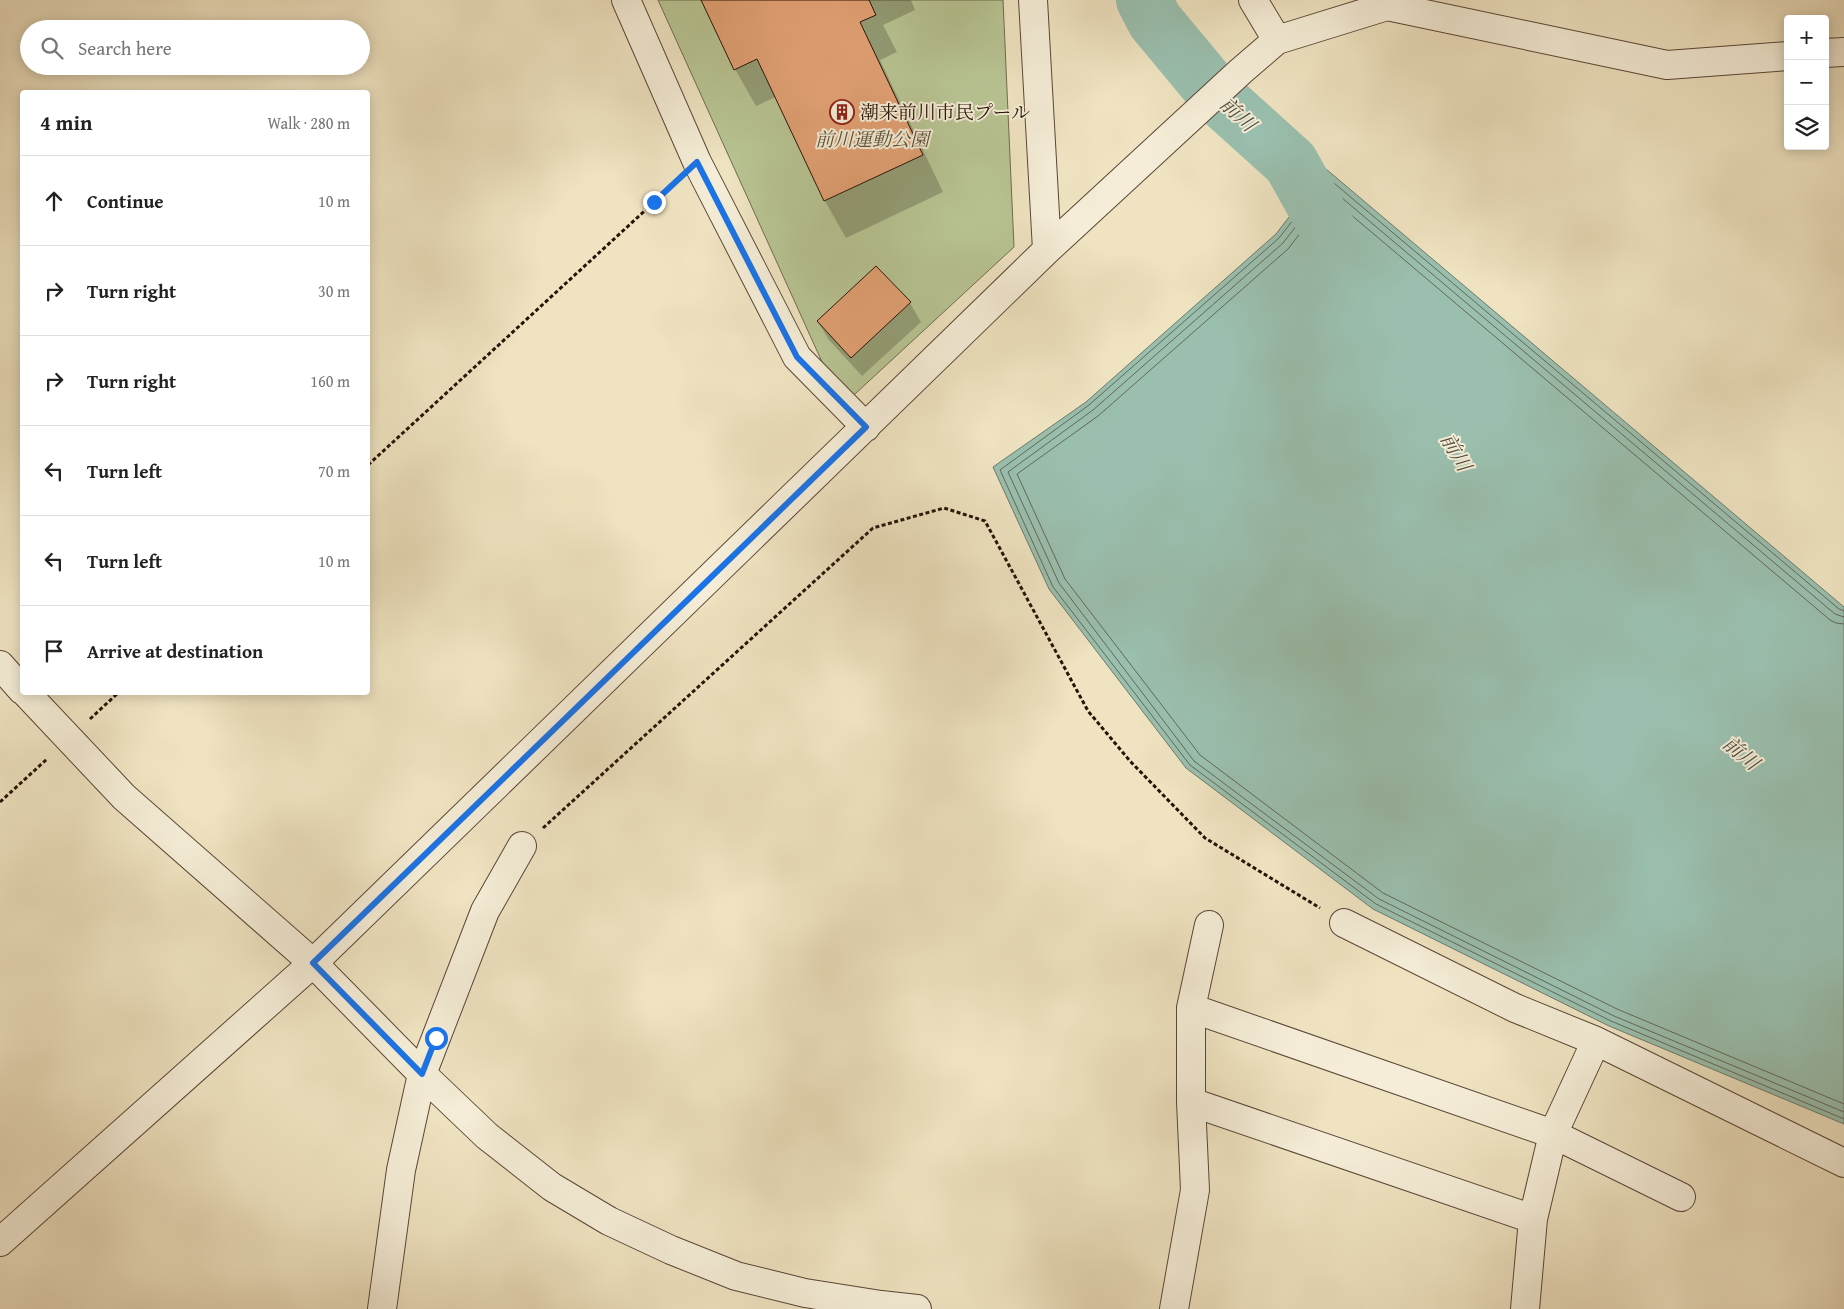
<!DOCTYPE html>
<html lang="en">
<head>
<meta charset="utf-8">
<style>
	:root { --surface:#fff; --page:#f2f2f2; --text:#222; --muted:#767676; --line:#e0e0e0 }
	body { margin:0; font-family:"Gentium Book Plus","Noto Serif JP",serif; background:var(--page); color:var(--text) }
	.controls { position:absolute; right:15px; top:15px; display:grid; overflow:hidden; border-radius:5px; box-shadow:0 2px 12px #0003 }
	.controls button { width:45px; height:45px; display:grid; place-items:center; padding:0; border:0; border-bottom:1px solid var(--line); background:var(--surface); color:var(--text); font:25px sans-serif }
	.stop { position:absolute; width:15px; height:15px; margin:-11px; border:4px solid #1a73e8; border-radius:50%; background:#fff }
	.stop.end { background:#1a73e8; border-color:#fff; box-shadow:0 1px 5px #0008 }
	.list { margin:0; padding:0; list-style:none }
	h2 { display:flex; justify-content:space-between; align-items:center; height:65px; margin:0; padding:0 20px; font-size:21px }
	h2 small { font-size:16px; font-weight:400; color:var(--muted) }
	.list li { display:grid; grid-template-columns:32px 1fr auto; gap:15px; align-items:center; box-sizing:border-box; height:90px; padding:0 20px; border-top:1px solid var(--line) }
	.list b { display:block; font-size:19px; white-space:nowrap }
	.list em { font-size:16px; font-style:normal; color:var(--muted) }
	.icon { flex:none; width:28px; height:28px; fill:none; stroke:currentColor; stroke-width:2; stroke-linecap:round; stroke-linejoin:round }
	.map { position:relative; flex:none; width:1844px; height:1309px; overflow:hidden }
	.search { position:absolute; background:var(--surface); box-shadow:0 2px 12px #0003; left:20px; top:20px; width:350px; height:55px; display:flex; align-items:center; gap:12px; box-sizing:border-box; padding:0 18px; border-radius:28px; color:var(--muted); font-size:19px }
	.panel { position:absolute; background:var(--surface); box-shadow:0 2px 12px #0003; left:20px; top:90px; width:350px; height:605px; border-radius:5px }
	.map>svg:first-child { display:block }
	.green { fill:#b8c493; stroke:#706b4d }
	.water { fill:#9abfae; stroke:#6c7a6b }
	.shadow { fill:#0003 }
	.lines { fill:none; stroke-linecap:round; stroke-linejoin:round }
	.shore { stroke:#61685a; stroke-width:1 }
	.river { stroke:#9abfae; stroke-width:56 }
	.building { fill:#e1a073; stroke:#281207 }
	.minor-casing { stroke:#5a4636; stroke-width:30 }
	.path { stroke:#281207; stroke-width:3; stroke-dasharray:4 2.5; stroke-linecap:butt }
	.minor { stroke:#f5edd7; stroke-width:28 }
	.route { stroke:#1a73e8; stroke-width:6 }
	.labels { text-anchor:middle; stroke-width:4; stroke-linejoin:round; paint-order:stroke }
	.poi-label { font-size:19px; fill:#281207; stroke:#f5edd7; text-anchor:start }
	.park-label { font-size:19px; font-style:italic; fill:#5a5038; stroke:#f5edd7 }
	.water-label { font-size:20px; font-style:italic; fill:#504f41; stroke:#f5edd7 }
</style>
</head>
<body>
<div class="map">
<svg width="1844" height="1309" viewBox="0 0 1844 1309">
	<rect width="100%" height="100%" fill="#efe3c1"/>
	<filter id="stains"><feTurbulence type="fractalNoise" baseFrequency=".004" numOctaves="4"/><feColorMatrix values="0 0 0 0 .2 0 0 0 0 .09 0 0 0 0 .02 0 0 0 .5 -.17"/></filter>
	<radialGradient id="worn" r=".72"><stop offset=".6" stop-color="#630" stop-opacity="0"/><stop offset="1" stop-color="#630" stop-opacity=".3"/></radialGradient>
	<path class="green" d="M658,0H1003L1014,247L842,406Z"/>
	<path class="water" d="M1326,169L1844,607V1124L1609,1026L1373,909L1186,768L1049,589L993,467L1086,402L1276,234Z"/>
	<path class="shadow" d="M702,0H911L915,10L883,25L897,52L880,60L943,192L846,238L825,201L776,97L756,106L735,69Z
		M876,267L910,303L921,322L862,376L829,340L818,322Z"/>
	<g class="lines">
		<path class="shore" d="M1844,611L1839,609L1328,178L1325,179L1279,238L1089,405L1000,470L1053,587L1190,765L1376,904L1611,1021L1844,1119
			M1844,617L1835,614L1329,187L1326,188L1283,243L1093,410L1008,472L1059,583L1194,761L1379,899L1614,1016L1844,1112
			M1844,624L1836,623L1830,620L1330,197L1327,198L1288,249L1098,416L1017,474L1065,579L1200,755L1383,893L1617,1009L1844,1104"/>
		<path class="river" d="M1144,0L1155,21L1219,98L1291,163L1346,262"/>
	</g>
	<path class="building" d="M701,0H869L876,15L860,22L923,155L824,201L757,59L734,70Z
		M876,266L911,302L851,358L817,321Z"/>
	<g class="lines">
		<defs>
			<path id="minor" d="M626,0L697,162L797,357L866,427
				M1033,0L1047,250
				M1253,0L1277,40
				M1825,53L1844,52
				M0,665L22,690
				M25,692L124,797L313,963L422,1074L487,1136L552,1187L609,1221L671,1250L736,1276L805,1293L881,1305L917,1309
				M1344,923L1515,1008L1596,1041L1844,1163
				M1191,1008L1553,1134L1681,1197
				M1191,1102L1533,1219
				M0,1242L313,963L1047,250L1241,71L1277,40L1387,6L1667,65L1788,56
				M382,1309L401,1170L422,1074L485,911L522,846
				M1174,1309L1195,1190L1191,1102V1008L1209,925
				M1525,1309L1533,1219L1553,1134L1596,1041"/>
		</defs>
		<use href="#minor" class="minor-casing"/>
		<path class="path" d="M368,465L675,183
			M90,719L119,692
			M0,802L47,759
			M543,828L873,528L944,508L985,521L1088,711L1130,761L1205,838L1320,908"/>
		<use href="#minor" class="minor"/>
	</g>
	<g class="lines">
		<path class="route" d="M436,1038L422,1074L313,963L866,427L797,357L697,162L654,202"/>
	</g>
	<defs>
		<symbol id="building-ring" viewBox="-11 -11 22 22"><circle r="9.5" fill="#f5edd7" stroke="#8f2418" stroke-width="1.5"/><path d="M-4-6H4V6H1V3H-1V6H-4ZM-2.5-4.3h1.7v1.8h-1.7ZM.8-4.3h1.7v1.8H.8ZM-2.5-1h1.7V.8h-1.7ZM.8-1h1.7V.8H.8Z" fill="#8f2418"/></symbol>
	</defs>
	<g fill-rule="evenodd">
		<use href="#building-ring" x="828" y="98" width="28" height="28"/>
	</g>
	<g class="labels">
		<g class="poi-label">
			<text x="860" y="119">潮来前川市民プール</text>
		</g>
		<g class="park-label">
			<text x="872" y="146">前川運動公園</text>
		</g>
		<g class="water-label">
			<text transform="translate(1238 114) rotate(43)" y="7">前川</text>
			<text transform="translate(1456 452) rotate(60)" y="7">前川</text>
			<text transform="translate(1741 753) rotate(40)" y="7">前川</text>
		</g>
	</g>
	<rect width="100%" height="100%" filter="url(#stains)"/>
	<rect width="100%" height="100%" fill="url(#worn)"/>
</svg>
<div class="controls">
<button>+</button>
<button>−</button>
<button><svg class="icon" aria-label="layers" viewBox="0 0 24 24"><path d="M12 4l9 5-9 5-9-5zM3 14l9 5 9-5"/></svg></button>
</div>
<div class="stop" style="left:436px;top:1038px"></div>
<div class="stop end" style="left:654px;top:202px"></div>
<div class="search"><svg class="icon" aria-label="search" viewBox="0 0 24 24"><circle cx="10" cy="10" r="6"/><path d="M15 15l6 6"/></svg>Search here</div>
<section class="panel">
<h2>4 min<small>Walk · 280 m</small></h2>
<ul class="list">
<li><svg class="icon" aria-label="ahead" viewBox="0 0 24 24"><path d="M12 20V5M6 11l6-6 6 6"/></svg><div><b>Continue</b></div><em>10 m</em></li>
<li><svg class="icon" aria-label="right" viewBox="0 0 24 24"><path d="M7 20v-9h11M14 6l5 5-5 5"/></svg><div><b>Turn right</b></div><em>30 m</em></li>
<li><svg class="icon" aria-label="right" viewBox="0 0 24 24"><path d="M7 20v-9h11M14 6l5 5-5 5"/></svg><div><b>Turn right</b></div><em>160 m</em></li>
<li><svg class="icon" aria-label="left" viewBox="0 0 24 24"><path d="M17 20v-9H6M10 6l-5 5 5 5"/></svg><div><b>Turn left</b></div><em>70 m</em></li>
<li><svg class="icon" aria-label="left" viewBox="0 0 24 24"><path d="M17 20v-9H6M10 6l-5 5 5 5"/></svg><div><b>Turn left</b></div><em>10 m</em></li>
<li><svg class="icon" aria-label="arrive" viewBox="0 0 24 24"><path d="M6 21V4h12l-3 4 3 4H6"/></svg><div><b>Arrive at destination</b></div></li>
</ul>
</section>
</div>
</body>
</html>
